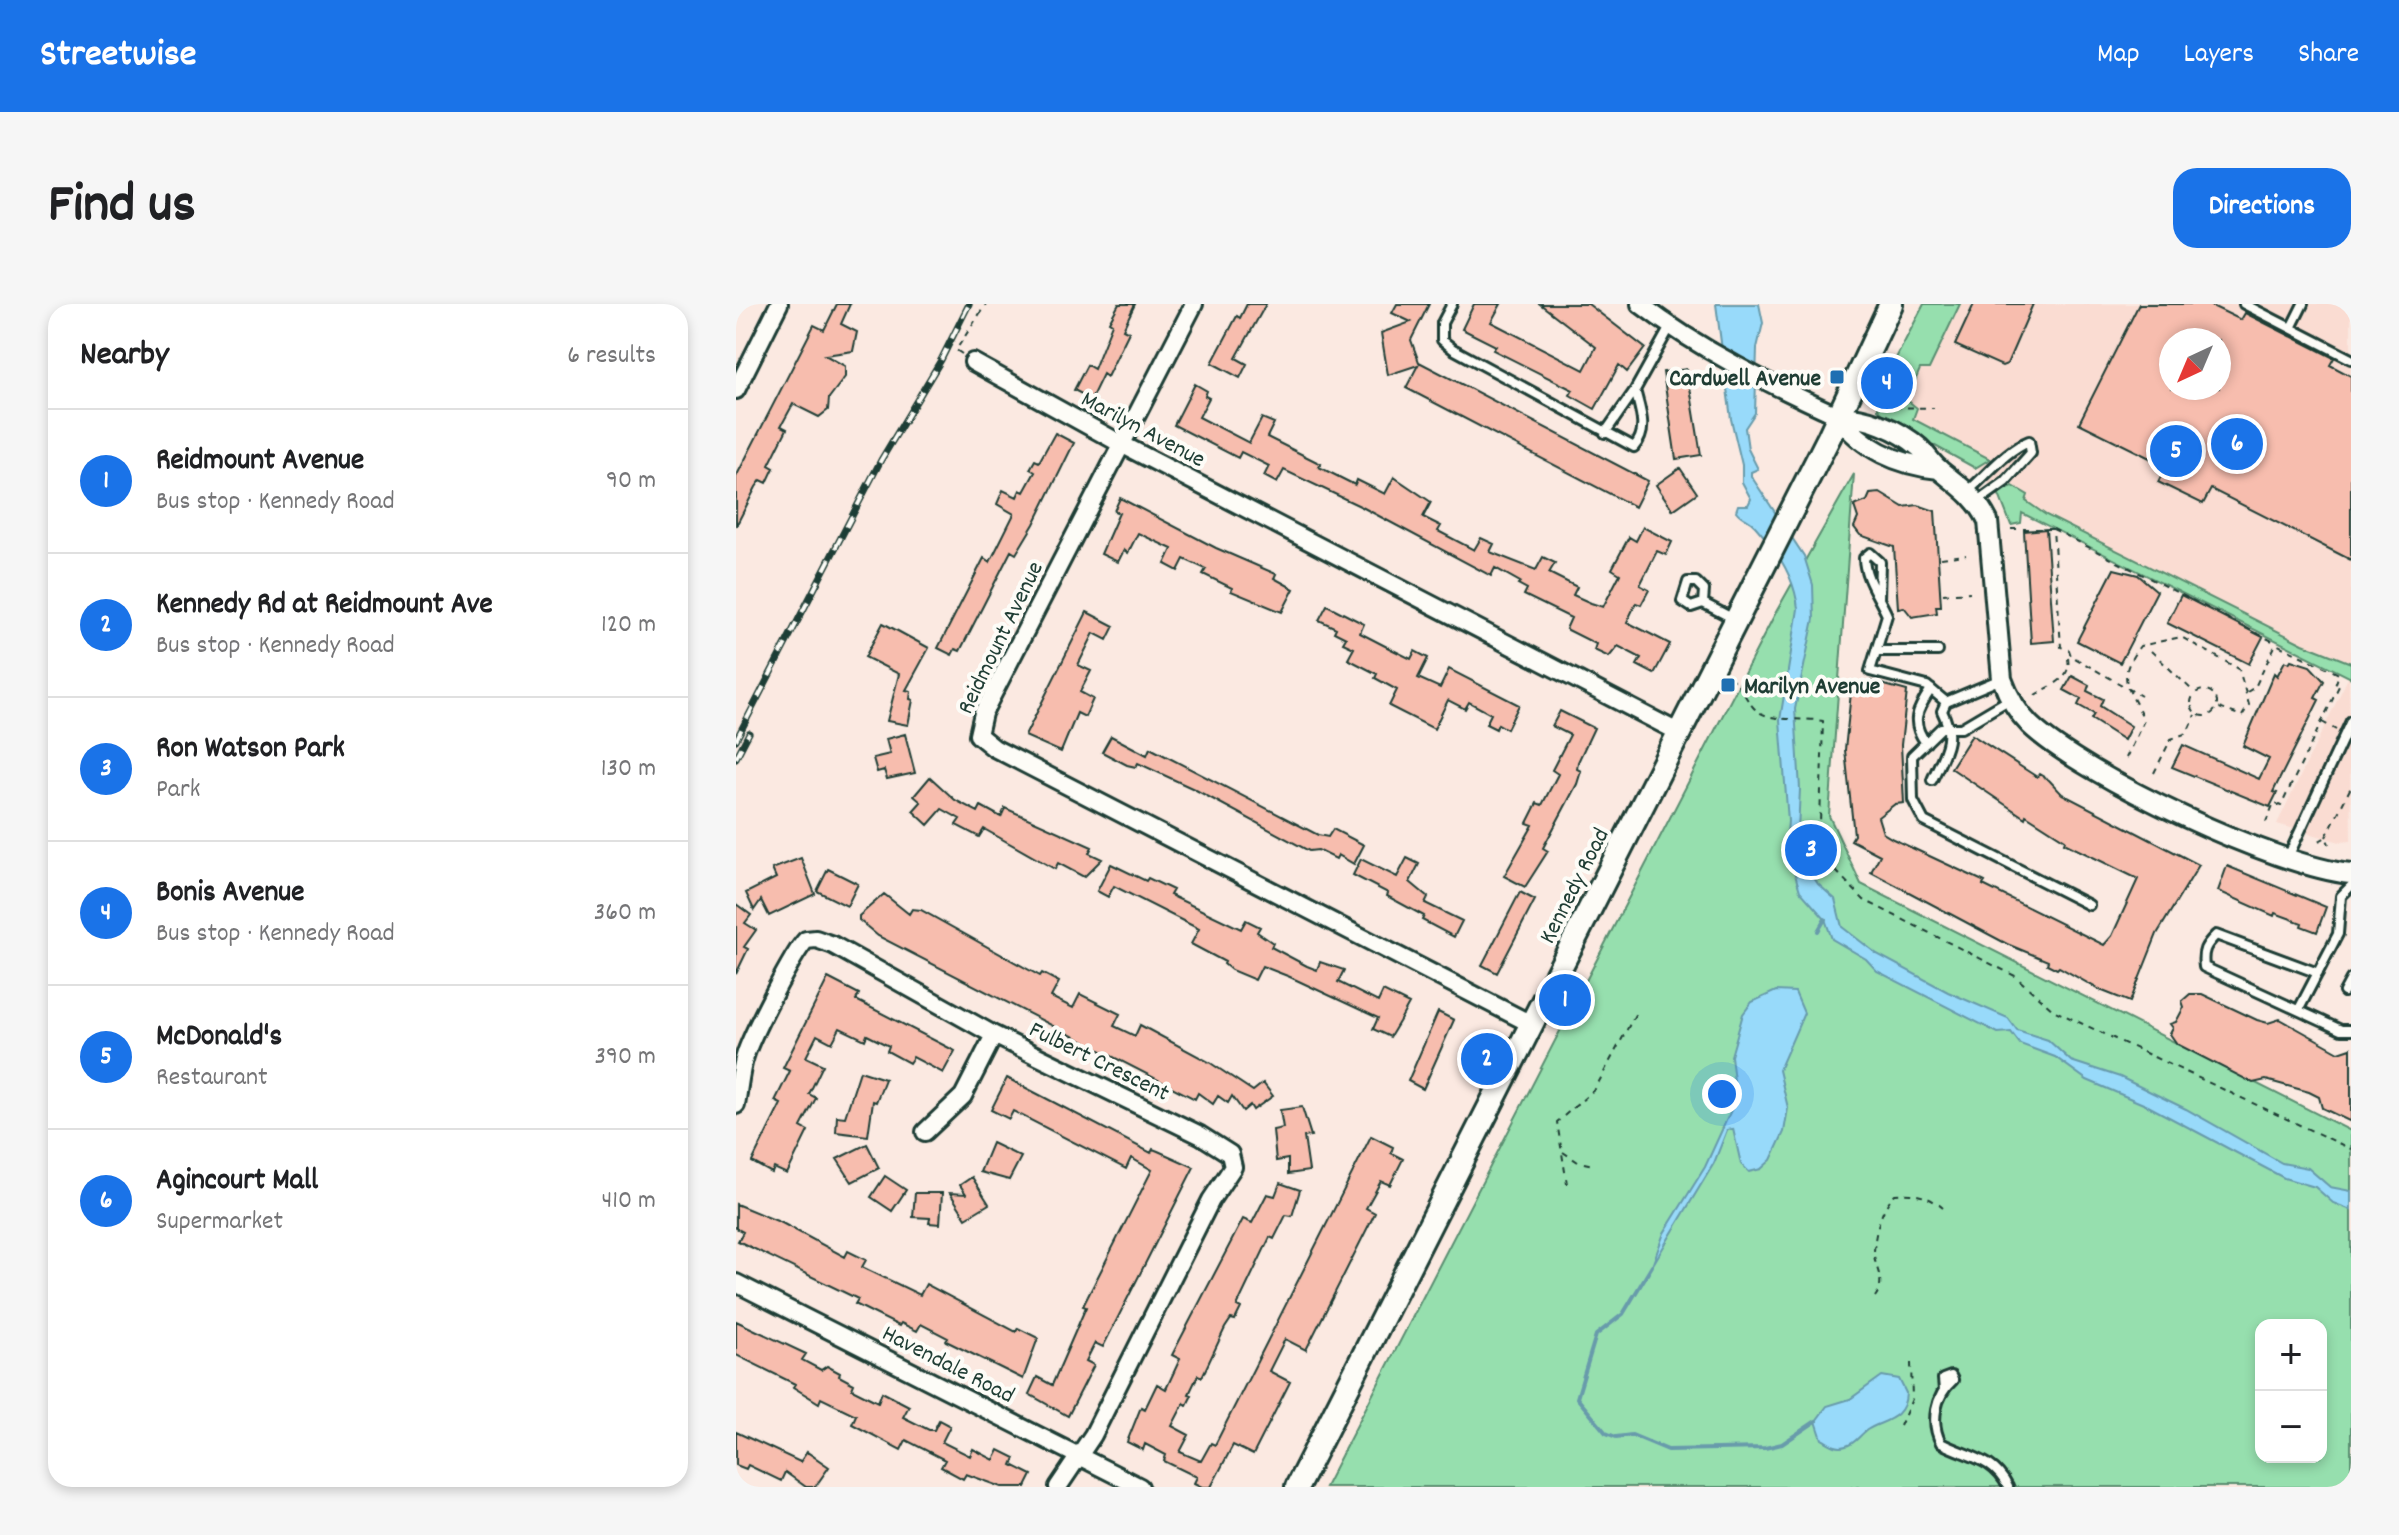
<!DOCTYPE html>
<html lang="en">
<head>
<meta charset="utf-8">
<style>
	:root { --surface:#fff; --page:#f6f6f6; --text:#202124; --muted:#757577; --line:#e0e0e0; --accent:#1a73e8 }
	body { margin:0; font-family:Dekko,sans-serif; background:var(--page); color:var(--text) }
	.controls { position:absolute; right:24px; bottom:24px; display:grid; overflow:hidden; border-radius:16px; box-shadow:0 4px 12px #0003 }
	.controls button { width:72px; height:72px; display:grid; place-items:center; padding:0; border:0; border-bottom:2px solid var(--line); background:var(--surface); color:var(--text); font:40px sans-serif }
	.compass { position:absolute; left:1423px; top:24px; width:72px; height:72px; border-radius:50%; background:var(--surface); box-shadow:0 4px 12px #0003; rotate:224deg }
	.you { position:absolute; left:986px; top:790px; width:28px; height:28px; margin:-20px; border:6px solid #fff; border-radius:50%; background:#1a73e8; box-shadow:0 0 0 12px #1a73e833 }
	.badge { display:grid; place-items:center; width:52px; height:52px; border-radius:50%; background:var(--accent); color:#fff; font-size:26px; font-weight:700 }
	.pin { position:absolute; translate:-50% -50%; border:4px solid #fff; box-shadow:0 2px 8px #0006 }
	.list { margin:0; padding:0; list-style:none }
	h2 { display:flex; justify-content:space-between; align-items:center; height:104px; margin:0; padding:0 32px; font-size:34px }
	h2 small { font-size:26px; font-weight:400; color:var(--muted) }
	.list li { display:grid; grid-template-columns:52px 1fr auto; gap:24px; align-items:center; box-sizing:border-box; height:144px; padding:0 32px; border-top:2px solid var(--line) }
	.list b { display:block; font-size:30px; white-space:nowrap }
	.list p { margin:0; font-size:26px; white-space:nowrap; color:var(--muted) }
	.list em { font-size:26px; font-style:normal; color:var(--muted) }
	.map { position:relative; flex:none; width:1615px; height:1183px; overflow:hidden; border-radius:24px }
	header { display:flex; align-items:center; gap:48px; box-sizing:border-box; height:112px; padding:0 40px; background:var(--accent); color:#fff }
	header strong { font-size:38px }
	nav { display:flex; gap:44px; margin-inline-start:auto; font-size:28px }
	.intro { display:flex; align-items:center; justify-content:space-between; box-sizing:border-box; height:192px; padding:0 48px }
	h1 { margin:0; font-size:56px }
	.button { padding:20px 36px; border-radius:24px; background:var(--accent); color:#fff; font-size:28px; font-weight:700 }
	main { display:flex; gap:48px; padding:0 48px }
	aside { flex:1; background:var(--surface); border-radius:24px; box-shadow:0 4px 12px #0003 }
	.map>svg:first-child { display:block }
	.built { fill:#fadcd2; fill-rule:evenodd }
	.green { fill:#96dfae; stroke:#5a8e71; stroke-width:2; fill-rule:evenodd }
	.water { fill:#98dafa; stroke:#689bab; stroke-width:2 }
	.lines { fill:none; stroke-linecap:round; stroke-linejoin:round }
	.stream { stroke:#689bab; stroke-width:4 }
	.building { fill:#f7bdae; stroke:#1f3d34; stroke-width:2; fill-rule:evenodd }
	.service-casing { stroke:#1f3d34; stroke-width:14 }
	.minor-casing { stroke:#1f3d34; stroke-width:22 }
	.tertiary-casing { stroke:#1f3d34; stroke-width:24 }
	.secondary-casing { stroke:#1f3d34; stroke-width:28 }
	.path { stroke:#1f3d34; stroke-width:2; stroke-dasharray:6 6; stroke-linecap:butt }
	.service { stroke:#fdfcf7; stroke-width:8 }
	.minor { stroke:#fdfcf7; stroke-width:16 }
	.tertiary { stroke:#fdfcf7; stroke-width:18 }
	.secondary { stroke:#fdfcf7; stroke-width:22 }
	.rail-casing { stroke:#1f3d34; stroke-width:7 }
	.rail { stroke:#fdfcf7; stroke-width:4; stroke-dasharray:12; stroke-linecap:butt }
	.poi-dot { fill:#1f6fb2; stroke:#fdfcf7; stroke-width:3 }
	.labels { text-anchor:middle; stroke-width:8; stroke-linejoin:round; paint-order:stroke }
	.poi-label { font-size:24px; font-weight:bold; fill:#1f3d34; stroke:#fdfcf7; text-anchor:end }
	.street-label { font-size:24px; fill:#1f3d34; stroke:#fdfcf7 }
</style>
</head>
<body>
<header>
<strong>Streetwise</strong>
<nav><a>Map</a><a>Layers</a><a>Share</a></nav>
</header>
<div class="intro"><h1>Find us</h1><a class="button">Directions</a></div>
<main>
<aside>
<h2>Nearby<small>6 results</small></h2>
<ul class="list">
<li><span class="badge">1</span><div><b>Reidmount Avenue</b><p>Bus stop · Kennedy Road</p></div><em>90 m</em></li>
<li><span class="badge">2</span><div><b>Kennedy Rd at Reidmount Ave</b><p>Bus stop · Kennedy Road</p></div><em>120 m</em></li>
<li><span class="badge">3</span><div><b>Ron Watson Park</b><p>Park</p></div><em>130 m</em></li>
<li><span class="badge">4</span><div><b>Bonis Avenue</b><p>Bus stop · Kennedy Road</p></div><em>360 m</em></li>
<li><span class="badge">5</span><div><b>McDonald's</b><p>Restaurant</p></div><em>390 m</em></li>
<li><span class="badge">6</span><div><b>Agincourt Mall</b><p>Supermarket</p></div><em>410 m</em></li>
</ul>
</aside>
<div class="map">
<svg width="1615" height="1183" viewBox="0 0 1615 1183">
	<rect width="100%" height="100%" fill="#fbe9e1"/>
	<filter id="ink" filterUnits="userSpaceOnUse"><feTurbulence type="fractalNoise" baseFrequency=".0125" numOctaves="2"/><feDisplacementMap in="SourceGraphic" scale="16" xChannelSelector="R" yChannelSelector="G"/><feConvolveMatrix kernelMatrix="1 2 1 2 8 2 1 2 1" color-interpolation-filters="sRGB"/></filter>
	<g filter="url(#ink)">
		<path class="built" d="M1199,0H1615V366L1260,191L1235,154L1149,103ZM1435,36H1483V84H1435Z
			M1613,372L1615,537L1604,538L1541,520Z"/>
		<path class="green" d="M1188,0H1224L1193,65H1184L1171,96L1181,104L1177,115L1254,155L1239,164L1152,116L1142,105V89Z
			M1118,170L1093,512L1125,580L1615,827V1183H589L1040,308ZM1525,1021H1585V1153H1525Z
			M1277,182L1292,191L1290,197L1310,211L1567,340L1615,359V374L1286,209L1285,219L1275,221L1262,188Z"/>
		<path class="water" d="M980,0H1023L1027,19L1021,44L1019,109L1009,124L1012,145L1022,165L1015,168V172L1068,252L1077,281L1078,315L1059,405L1064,485L1061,547L1082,580L1099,595L1106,623L1141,650L1212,688L1272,714L1281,726L1312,736L1335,757L1384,773L1450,805L1546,859L1572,864L1594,883L1615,887V906L1597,899L1579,883L1548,874L1412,802L1351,776L1319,753L1284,740L1275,728L1262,729L1141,667L1130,655L1096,635L1089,615L1064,587L1050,541L1052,517L1044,416L1062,305C1059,273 1041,246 1019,222C1013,215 1006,215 1000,207L1002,201H1012L1015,195L1006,178V161L995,115Z
			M1040,687L1059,688L1068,709L1043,766L1052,804L1048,828L1035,856L1025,865L1013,868L1005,860L997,825L991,826L978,859L916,962L928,929L969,863L996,804L999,785L995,752L1007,710L1016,698Z
			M1146,1072L1163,1075L1170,1089C1169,1117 1146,1116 1131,1126C1124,1131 1119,1140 1110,1142C1101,1145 1094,1140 1086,1135L1080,1117L1091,1102L1114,1095Z"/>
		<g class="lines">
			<path class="stream" d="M1082,627L1089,615
				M916,962L887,1010L860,1031L841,1094L870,1129L880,1133L896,1131L932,1146L1029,1144L1046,1140L1080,1117"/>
		</g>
		<path class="building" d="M101,0H114L105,20L121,28L117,47L89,51L109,62V73L93,94L92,106L83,113L57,100L45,122L51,125L33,161L38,164L31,179L25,176L20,183L0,222V173L78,21L88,26Z
			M383,0H399L387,25L393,28L371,73L367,70L355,95L338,86L351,61L358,65L376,20L373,18Z
			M511,0H530L500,54L511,60L504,74L476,59L501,12L504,14Z
			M661,0H693L675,36L683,58L912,177L899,203L670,84L682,61L652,71L645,29L675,18L656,9Z
			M738,0H765L755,18L848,66L860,43L804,0H852L909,44L891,68L883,61L859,105L834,91L837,86L757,46L760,42L726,25Z
			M1238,0H1297L1271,60L1266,62L1219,41Z
			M1403,0H1472L1505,16L1509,9L1598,54L1594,61L1615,72V256L1475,185L1467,200L1422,178L1430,162L1343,119ZM1435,36H1483V84H1435Z
			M951,65L965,151L940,155L927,68Z
			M459,80L471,87L469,92L473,94L463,113L513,139L526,114L538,119L531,133L585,160L583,163L619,181L621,176L649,190L658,173L695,198L687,213L705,222L702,227L738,246L745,234L758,240L754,248L800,266L807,253L819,259L813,269L841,283L837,291L855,299L867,303L884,270L876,265L893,233L900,237L907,223L936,238L930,251L921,247L904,281L913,286L905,301L900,299L891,318L934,340L918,370L901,361L905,354L882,342L873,353L858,346L860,340L830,325L835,314L788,291L791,285L782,280L784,278L759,264L755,272L626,203L548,166L541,179L528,172L533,162L505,148L502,154L438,121Z
			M319,129L338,139L298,220L280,250L275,247L224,347L219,345L216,351L202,344L248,254L254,258L278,210L261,200L267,186L281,193L284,186L288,188L299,168L294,165L299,156L303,158Z
			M944,164L961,189L937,206L920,181Z
			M1144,189L1167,203L1182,201L1199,207L1205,302H1200L1201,309L1176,313L1168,303L1162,304L1158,243L1124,231L1118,223L1122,214L1118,202L1131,197L1134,190Z
			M384,194L480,244L540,270L538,274L558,285L546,308L495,287L496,284L467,270L470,265L448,255L442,267L429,260L436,245L402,229L392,249L388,246L382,258L365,250L383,209L378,207Z
			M1310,225L1318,337L1295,339L1288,227Z
			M1378,265L1402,271L1421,287L1384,359L1341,337Z
			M1445,291L1527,333L1513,360L1431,319Z
			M591,301L628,320L624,329L655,345L675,355L679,347L692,354L682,374L704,384L713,365L783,401L771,425L762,420L760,425L750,420L755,410L733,398L729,405L712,396L698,425L653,402L661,386L639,374L641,370L612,355L618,344L607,339L610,334L598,328L600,324L583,316Z
			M351,308L378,322L371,336L358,329L342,361L355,367L344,388L357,395L349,413L341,409L325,448L289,432Z
			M147,319L193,344L170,386L175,387L174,395L177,396L172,421L151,417L163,370L129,353Z
			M1555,356L1574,362L1588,377L1579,394L1583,396L1537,488L1541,489L1534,503L1436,463L1447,441L1523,475L1533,455L1507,442L1538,369L1541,372L1549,357L1553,359Z
			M1336,372L1353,381L1351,387L1367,395L1364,402L1395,422L1388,436L1355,415L1358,410L1342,401L1345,395L1328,386Z
			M1134,377L1171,387L1165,441L1168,499L1159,500L1142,513L1147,529L1157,535L1249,578L1247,581L1368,641L1376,632L1402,575L1328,539L1329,536L1290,511L1289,514L1215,464L1236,431L1301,473L1303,470L1313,476L1326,490L1463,561L1421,630L1394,698L1364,686L1323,663L1321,665L1311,660L1312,657L1271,640L1135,568L1144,551L1115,536L1118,531L1109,446L1116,379L1130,381Z
			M824,407L858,424L842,458L841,465L845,467L841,480L807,544L812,547L789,583L768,572L797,521L791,519L801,499L806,501L822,470L816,466L834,431L816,422Z
			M169,430L179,469L151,475L148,466L141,468L137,454L154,450L150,435Z
			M375,432L411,451L414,444L582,531L592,533L597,525L628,541L618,560L602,551L600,555L582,546L573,547L458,485L402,459L400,463L391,461L366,448Z
			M194,473L219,496L242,508L245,502L265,513L269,504L356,543L353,549L366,555L348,573L322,559L319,565L248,525L243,533L220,521L224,515L206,505L192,521L177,507L185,498L178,492Z
			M65,554L79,590L33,612L25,596L18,606L10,589L40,574L36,565Z
			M671,554L683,560L674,578L692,593L689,599L726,617L718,633L686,616L688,612L651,592L652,589L617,571L625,555L661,573Z
			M375,560L410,577L412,574L437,586L434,591L505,625L510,616L524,623L521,628L537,639L535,643L571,662L581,666L584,658L608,666L602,678L642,698L647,687L673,700L663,718L654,733L637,725L642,714L554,673L526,662L519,676L495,666L488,660L489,658L455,640L463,625L378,582L372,593L361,587Z
			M1491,562L1590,603L1581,628L1565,622L1566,619L1539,609L1538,612L1482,587Z
			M92,565L122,580L111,602L81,587Z
			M784,588L799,596L761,669L746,661Z
			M148,590L173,610L176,605L185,606L304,672L306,669L323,678L315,693L337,704L344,690L384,710L378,722L399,732L404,721L473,758L517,787L527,779L537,792L517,806L514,801L507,807L496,792L492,799L482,792L477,800L462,789L459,795L142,632L123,616V612Z
			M0,600L15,611L9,619L20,626L8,643L12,645L0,670Z
			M92,674L123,690L120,696L219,747L207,769L177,753L173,759L151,747L153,742L131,731L129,736L104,724L96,739L81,731L70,753L87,761L73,790L80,794L65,823L72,827L51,870L38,864L36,869L16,858L45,800L39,797L54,767L47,764Z
			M1454,690H1466L1521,716L1532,719L1544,715L1603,748L1615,744V818L1586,804L1583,793L1573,788L1530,776L1517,779L1441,740L1434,730L1437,724L1434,720L1440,718L1448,703L1446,697Z
			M702,708L718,716L687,785L672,777Z
			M124,767L149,775L140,798L137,797L132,832L100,828L101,812L109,813Z
			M271,774L415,849L417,845L422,847L458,863L367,1043L359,1039L350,1057L358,1061L332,1112L293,1090L301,1073L316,1081L350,1003L347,1002L416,866L395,854L390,865L277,807L273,815L255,806Z
			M566,803L575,832L568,833L573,867L552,870V855L540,857L537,826L547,824L544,806Z
			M635,832L657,843L655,849L667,855L654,881L645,877L630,904L639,909L570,1046L549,1035L533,1067L554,1078L517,1151L497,1141L475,1183H466L458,1179L461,1173L428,1157L430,1151L409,1140L407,1146L391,1138L405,1103L409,1105L421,1080L430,1085L444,1055L436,1051L507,915L516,919L531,890L539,892L544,879L564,886L556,912L550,911L538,935L534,933L501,1002L505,1004L499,1016L495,1015L489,1024L466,1073L462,1071L453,1090L456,1091L451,1101L448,1099L436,1122L453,1131L444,1148L465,1157L475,1139L479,1141Z
			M256,839L285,853L273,876L244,868Z
			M131,840L143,864L116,878L101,855Z
			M149,872L170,886L156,907L135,893Z
			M236,873L253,900L230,914L214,889L230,890L224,881Z
			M179,889H206L204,920L193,919L194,914L177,913Z
			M0,900L46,919L109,953L112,947L130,956L126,963L184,991L190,980L280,1028L282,1024L302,1034L287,1075L210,1037L212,1034L185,1020L181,1027L165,1019L163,1022L119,1000L122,995L2,937L7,928L0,924Z
			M0,1017L70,1050L66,1056L85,1066L91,1062L104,1069L103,1072L118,1080L116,1085L142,1098L146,1088L173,1102L167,1113L193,1126H198L203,1116L214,1122L206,1138L234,1152L237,1145L258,1156L263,1146L279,1154L276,1161L296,1171L290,1183H266L230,1170L227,1175L205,1163L209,1156L170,1136L165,1146L116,1120L120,1111L85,1094L83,1099L57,1083L59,1080L0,1051Z
			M0,1128L64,1158L71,1148L93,1163L79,1183H70L49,1168L45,1177L12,1161L10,1165L0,1161Z"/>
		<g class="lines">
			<defs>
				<path id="service" d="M716,0L706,19V36L717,45L898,143C913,127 904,106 899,86
					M1508,0L1615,55
					M1555,24L1567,0
					M869,129L899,86L934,23
					M1232,187C1251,171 1270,146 1293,137L1295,149L1269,178L1241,198
					M1143,295L1144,258L1134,249L1128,254C1128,273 1143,293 1151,311L1134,367L1191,382L1210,398
					M967,299L955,303L946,297L952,278H960L968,286L967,299L1000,316
					M1140,347H1202
					M1274,395L1225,424H1205L1176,452L1177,496L1188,517L1353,601
					M1190,439C1174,418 1181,406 1195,385
					M1196,476C1208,449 1220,435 1206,407L1210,398L1265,375
					M1552,553L1615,417
					M1582,669L1480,631C1469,642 1466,647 1468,663L1605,726H1615
					M1608,688L1615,675
					M1563,705L1602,630L1605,592L1615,582
					M1208,1086L1207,1075L1215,1072L1217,1076C1199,1092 1194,1118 1205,1139C1231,1153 1257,1153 1272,1183"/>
				<path id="minor" d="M458,0L247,409L242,431L258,444L795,720
					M904,0C964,46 1035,81 1103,112
					M237,58L387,141L942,428
					M0,86L43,0
					M0,801C3,785 4,767 9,752C15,732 57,649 70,636L80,635L97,641L258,731L464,831L494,850L497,863L475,896L357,1131L322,1183
					M189,828L227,792L258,731
					M0,979L404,1183"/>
				<path id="tertiary" d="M1103,112C1130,112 1163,125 1184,144C1191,151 1197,161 1205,167C1225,183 1241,194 1252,217L1266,375C1272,392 1281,408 1294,421C1349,473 1541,563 1615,570
					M1103,112C1126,145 1163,161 1203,165"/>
				<path id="secondary" d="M561,1183L1093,133L1155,0"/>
			</defs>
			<use href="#service" class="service-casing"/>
			<use href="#minor" class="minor-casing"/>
			<use href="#tertiary" class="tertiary-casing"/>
			<use href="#secondary" class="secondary-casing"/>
			<path class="path" d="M226,50L220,46L250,0
				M1147,103L1198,104
				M1275,225H1317L1325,343L1333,346L1336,355
				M1317,225L1540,339
				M1205,254L1230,251
				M1207,290L1234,288
				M1415,347L1458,388
				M993,373C1005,380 1008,393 1017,403C1032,420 1066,413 1087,417L1084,520L1100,567L1128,596L1279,672L1317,706L1615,845
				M1455 399a13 13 0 1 1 26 0a13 13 0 1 1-26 0Z
				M1511,388L1519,383L1540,340L1603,370L1599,382H1603L1545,502L1538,499L1530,518
				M1299,391C1314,382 1336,375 1332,355L1339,354L1405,392
				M1586,418L1600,426
				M1390,454L1408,416C1394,384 1378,376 1404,342L1445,333L1503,365L1513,401L1506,412L1480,403
				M1418,469L1435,435L1451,429L1459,411
				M1590,533L1615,483
				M1583,537L1590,533L1593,540
				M827,848L842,858L858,861
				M831,880L821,818L859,785L902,705
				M1139,993C1151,977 1139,966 1138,950C1138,930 1145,904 1159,890C1180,889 1191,891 1207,904
				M1164,1122L1176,1095L1175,1059"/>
			<use href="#service" class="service"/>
			<use href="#minor" class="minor"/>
			<use href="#tertiary" class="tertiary"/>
			<use href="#secondary" class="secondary"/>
			<defs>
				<path id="rail" d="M0,436L145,156L205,56L233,0
					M0,454L13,429"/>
			</defs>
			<use href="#rail" class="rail-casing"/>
			<use href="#rail" class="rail"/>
		</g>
	</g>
	<g class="poi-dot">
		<rect x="1093" y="65" width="16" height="16" rx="4"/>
		<rect x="984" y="373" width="16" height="16" rx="4"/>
	</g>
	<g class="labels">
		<g class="poi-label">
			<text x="1085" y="81">Cardwell Avenue</text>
			<text x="1008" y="389" text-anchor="start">Marilyn Avenue</text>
		</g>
		<g class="street-label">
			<text transform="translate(408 124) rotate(28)" y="8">Marilyn Avenue</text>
			<text transform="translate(263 333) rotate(-64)" y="8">Reidmount Avenue</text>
			<text transform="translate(837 581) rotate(-63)" y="8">Kennedy Road</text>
			<text transform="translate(364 756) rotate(26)" y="8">Fulbert Crescent</text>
			<text transform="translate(213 1059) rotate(27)" y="8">Havendale Road</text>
		</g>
	</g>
</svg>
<div class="controls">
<button>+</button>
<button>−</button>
</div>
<svg class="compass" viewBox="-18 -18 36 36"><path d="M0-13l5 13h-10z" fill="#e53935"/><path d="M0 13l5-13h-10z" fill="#757577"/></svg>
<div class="you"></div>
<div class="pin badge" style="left:829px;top:696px">1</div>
<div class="pin badge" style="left:751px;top:755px">2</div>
<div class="pin badge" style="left:1075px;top:546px">3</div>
<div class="pin badge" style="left:1151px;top:79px">4</div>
<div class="pin badge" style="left:1440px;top:147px">5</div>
<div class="pin badge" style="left:1501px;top:140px">6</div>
</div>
</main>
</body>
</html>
